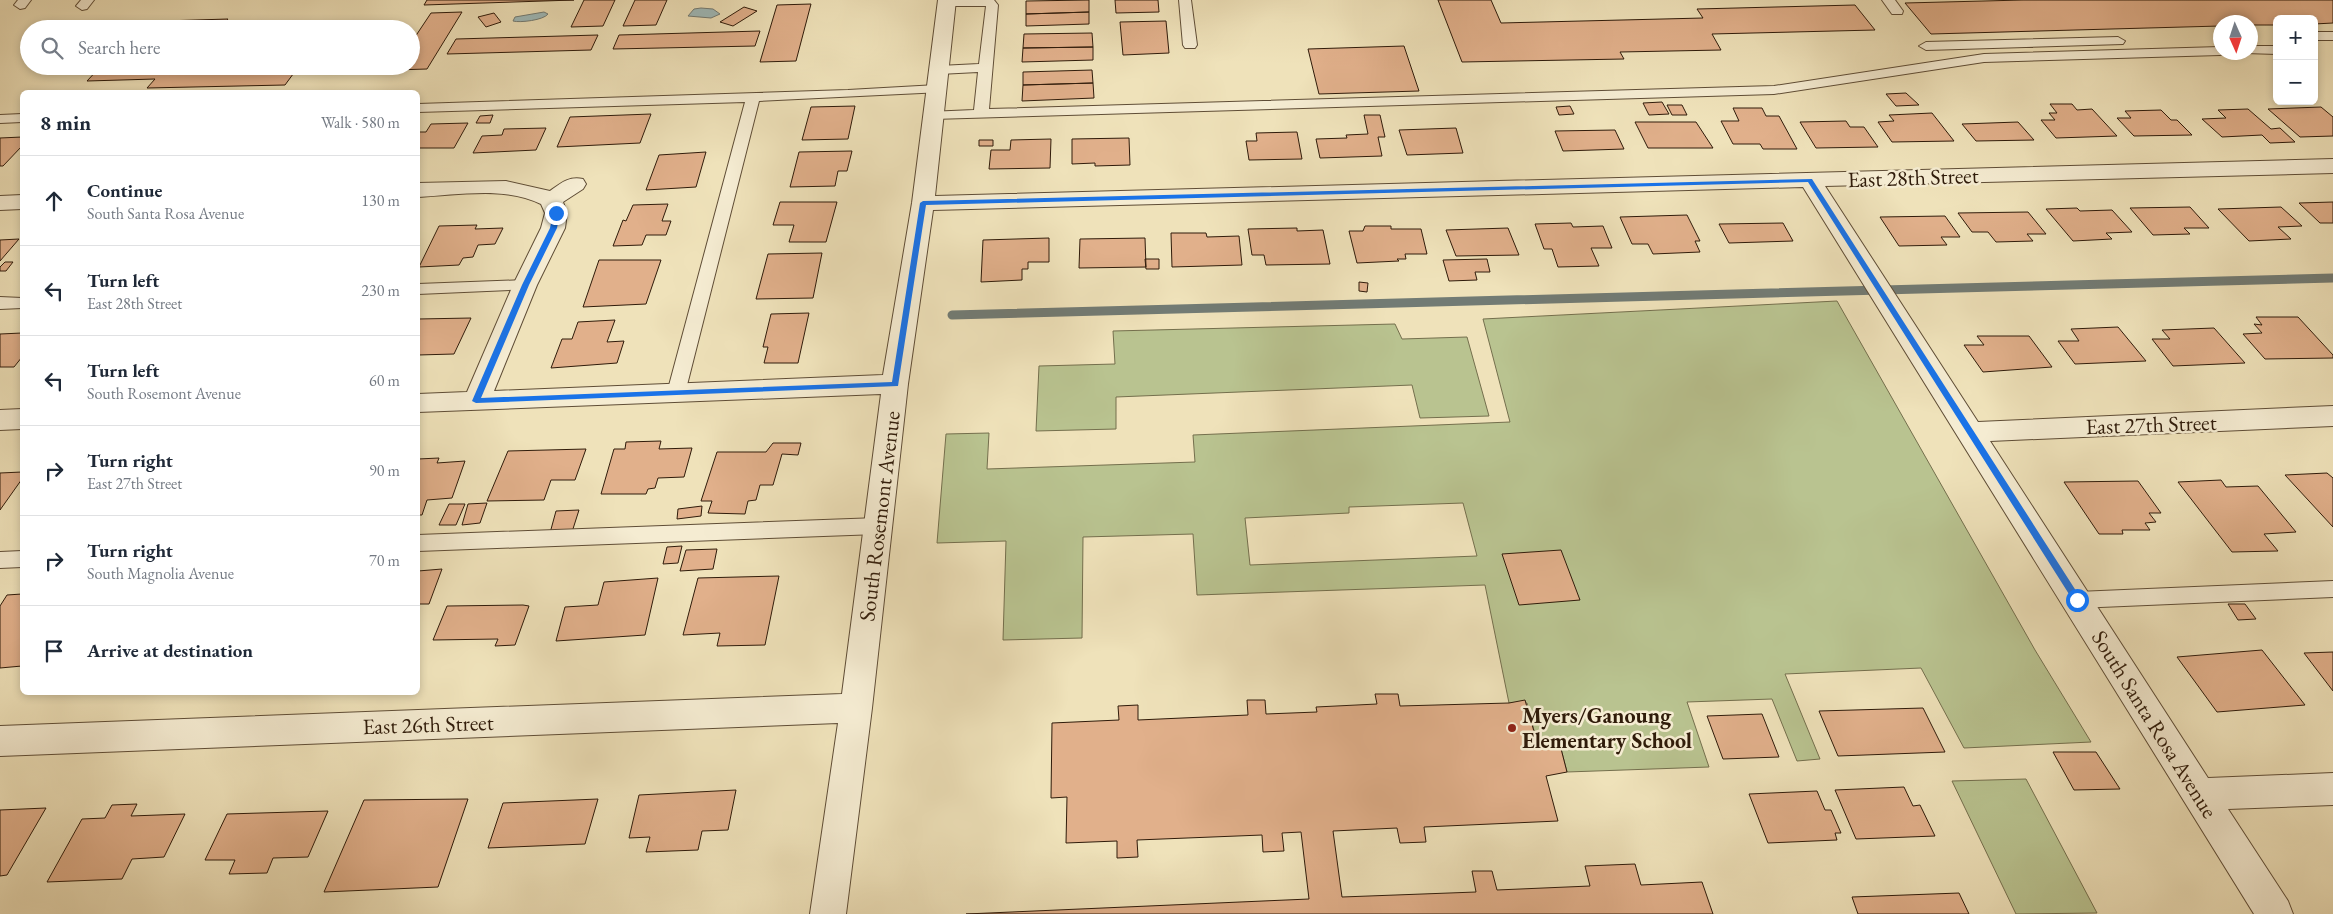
<!DOCTYPE html>
<html lang="en">
<head>
<meta charset="utf-8">
<style>
	:root { --surface:#fff; --page:#f2f2f3; --text:#1f2937; --muted:#747a83; --line:#e0e1e3 }
	body { margin:0; font-family:"EB Garamond",serif; background:var(--page); color:var(--text) }
	.controls { position:absolute; right:15px; top:15px; display:grid; overflow:hidden; border-radius:8px; box-shadow:0 2px 8px #0003 }
	.controls button { width:45px; height:45px; display:grid; place-items:center; padding:0; border:0; border-bottom:1px solid var(--line); background:var(--surface); color:var(--text); font:25px sans-serif }
	.compass { position:absolute; left:2213px; top:15px; width:45px; height:45px; border-radius:50%; background:var(--surface); box-shadow:0 2px 8px #0003; rotate:177deg }
	.stop { position:absolute; width:15px; height:15px; margin:-11px; border:4px solid #1a73e8; border-radius:50%; background:#fff }
	.stop.end { background:#1a73e8; border-color:#fff; box-shadow:0 1px 5px #0008 }
	.list { margin:0; padding:0; list-style:none }
	h2 { display:flex; justify-content:space-between; align-items:center; height:65px; margin:0; padding:0 20px; font-size:21px }
	h2 small { font-size:16px; font-weight:400; color:var(--muted) }
	.list li { display:grid; grid-template-columns:32px 1fr auto; gap:15px; align-items:center; box-sizing:border-box; height:90px; padding:0 20px; border-top:1px solid var(--line) }
	.list b { display:block; font-size:19px; white-space:nowrap }
	.list p { margin:0; font-size:16px; white-space:nowrap; color:var(--muted) }
	.list em { font-size:16px; font-style:normal; color:var(--muted) }
	.icon { flex:none; width:28px; height:28px; fill:none; stroke:currentColor; stroke-width:2; stroke-linecap:round; stroke-linejoin:round }
	.map { position:relative; flex:none; width:2333px; height:914px; overflow:hidden }
	.search { position:absolute; background:var(--surface); box-shadow:0 2px 8px #0003; left:20px; top:20px; width:400px; height:55px; display:flex; align-items:center; gap:12px; box-sizing:border-box; padding:0 18px; border-radius:28px; color:var(--muted); font-size:19px }
	.panel { position:absolute; background:var(--surface); box-shadow:0 2px 8px #0003; left:20px; top:90px; width:400px; height:605px; border-radius:8px }
	.map>svg:first-child { display:block }
	.green { fill:#b9c390; stroke:#746f4d; fill-rule:evenodd }
	.water { fill:#9fbbbb; stroke:#727b74 }
	.lines { fill:none; stroke-linecap:round; stroke-linejoin:round }
	.stream { stroke:#727b74; stroke-width:9 }
	.building { fill:#e1b08b; stroke:#2f1b0a }
	.lane-casing { stroke:#5f4d36; stroke-width:2 }
	.street-casing { stroke:#5f4d36; stroke-width:2 }
	.lane { fill:#f5ecd2; fill-rule:evenodd }
	.street { fill:#f5ecd2; fill-rule:evenodd }
	.route { fill:#1a73e8 }
	.poi-dot { fill:#8f2418; stroke:#f5ecd2; stroke-width:2 }
	.labels { text-anchor:middle; stroke-width:5; stroke-linejoin:round; paint-order:stroke }
	.street-label { font-size:22px; fill:#2f1b0a; stroke:#f5ecd2 }
	.poi-label { font-size:22px; font-weight:bold; fill:#2f1b0a; stroke:#f5ecd2; text-anchor:start }
</style>
</head>
<body>
<div class="map">
<svg width="2333" height="914" viewBox="0 0 2333 914">
	<rect width="100%" height="100%" fill="#efe2ba"/>
	<filter id="stains"><feTurbulence type="fractalNoise" baseFrequency=".004" numOctaves="4"/><feColorMatrix values="0 0 0 0 .2 0 0 0 0 .09 0 0 0 0 .02 0 0 0 .5 -.17"/></filter>
	<radialGradient id="worn" r=".72"><stop offset=".6" stop-color="#630" stop-opacity="0"/><stop offset="1" stop-color="#630" stop-opacity=".3"/></radialGradient>
	<path class="green" d="M1837,301L2035,650L2091,742L1964,748L1921,668L1785,674L1820,759L1797,761L1772,699L1687,702L1709,767L1567,772L1559,741L1537,742L1527,703H1509L1485,585L1197,595L1193,534L1083,537L1082,638L1003,640L1006,541L937,543L946,434L989,433L987,469L1195,462L1193,435L1510,422L1483,319ZM1463,503L1477,556L1250,565L1245,518L1349,513V507Z
		M1395,324L1402,339L1467,337L1489,416L1420,418L1412,385L1116,397V429L1036,431L1039,366L1115,364L1113,331Z
		M2026,779L2097,913L2016,914L1952,781Z"/>
	<path class="water" d="M701,8L713,9L720,14L711,18L688,16L694,9Z
		M544,12L548,14C544,20 520,23 513,21L515,17Z"/>
	<g class="lines">
		<path class="stream" d="M952,315L2333,278"/>
	</g>
	<path class="building" d="M427,0H574L424,5Z
		M584,0H615L603,26L571,27Z
		M635,0H667L656,25L623,26Z
		M1089,0V12L1026,14V1Z
		M1115,0H1158L1159,12L1116,13Z
		M1438,0H1491L1501,23L1703,18L1697,9L1855,5L1875,30L1712,34L1721,50L1620,52L1624,59L1462,62Z
		M2023,0H2333V23L2314,24V19H2277V25H2250V22H2220V26L1931,34L1905,3Z
		M811,4L796,61L760,62L777,5Z
		M744,7L757,11L733,26L720,22Z
		M462,12L427,69L394,70L396,66H411V43L431,13Z
		M1089,12V24L1026,26V14Z
		M494,13L501,22L486,27L478,17Z
		M228,19L220,28L297,26L296,29H93L99,23Z
		M1166,21L1169,53L1123,55L1120,22Z
		M760,31L755,46L613,49L619,35Z
		M1092,33L1093,47L1023,48L1024,34Z
		M598,35L591,50L447,54L456,39Z
		M1404,46L1419,91L1319,94L1308,49Z
		M1093,47V60L1022,62L1023,48Z
		M101,66L166,67L299,66L285,85L147,88L155,79L87,81Z
		M1092,70L1093,83L1023,85V72Z
		M1093,83L1094,98L1022,101L1023,85Z
		M1906,93L1919,105L1896,106L1886,94Z
		M1662,102L1669,114L1649,115L1643,103Z
		M2050,104H2072L2077,110L2092,109L2117,136L2056,138L2041,120H2055L2049,113H2057Z
		M1667,105H1682L1687,115H1672Z
		M855,106L848,139L802,140L811,107Z
		M1570,106L1574,114L1559,115L1556,107Z
		M2321,107L2333,117V136L2300,137L2268,109Z
		M1733,108H1762L1766,116H1779L1797,149H1763L1760,144H1733L1721,121H1739Z
		M2248,109L2271,129L2280,128L2295,142L2270,143L2262,135L2222,137L2202,119L2226,118L2218,110Z
		M2161,110L2171,120H2177L2192,135L2134,136L2117,118H2131L2125,111Z
		M1932,113L1954,141L1892,142L1878,122L1894,121L1889,115Z
		M651,114L640,143L557,147L570,117Z
		M493,115L490,123H476L480,116Z
		M1364,115H1380L1385,137H1378L1382,156L1320,158L1316,139L1347,138L1346,135L1368,134Z
		M1846,121L1850,127H1864L1878,147L1816,148L1800,122Z
		M1635,122H1696L1713,148H1648Z
		M2018,122L2034,140L1976,141L1962,124Z
		M468,123L454,148H418V132H426L431,124Z
		M546,128L536,150L473,153L482,136L502,135L504,129Z
		M1456,128L1463,153L1407,155L1399,130Z
		M1615,130L1624,149L1563,151L1555,131Z
		M1297,132L1302,159L1249,160L1246,141H1257L1256,133Z
		M22,137V146L3,166H0V138Z
		M1129,138L1130,165L1095,166V163L1072,164V139Z
		M1051,139L1050,168L989,169L991,150H1010L1011,140Z
		M979,140H993V146H979Z
		M852,151L847,171H838L835,186L790,187L799,152Z
		M706,152L696,187L646,190L659,155Z
		M780,202H837L826,242H789L794,225H773Z
		M2333,202V223H2320L2299,203Z
		M668,204L662,221H671L666,235H646L642,245L613,246L623,220L626,221L633,205Z
		M2190,207L2209,228H2184L2190,234L2153,235L2130,208Z
		M2281,207L2302,226L2278,227L2291,239L2249,241L2218,209Z
		M2077,208L2080,211L2112,210L2132,232L2106,233L2112,239L2073,241L2046,209Z
		M2028,212L2046,234H2027L2033,241L1996,242L1988,232H1972L1958,213Z
		M1687,215L1700,241H1695L1700,252L1653,254L1648,244H1632L1620,217Z
		M1945,216L1960,237H1941L1947,245L1899,246L1880,217Z
		M1571,223L1573,227L1603,226L1612,248H1591L1599,266L1558,267L1552,249H1544L1535,224Z
		M1783,223L1793,241L1729,243L1719,224Z
		M477,225L475,229L503,228L495,244L478,245L473,257L463,258L459,265L419,267L439,226Z
		M1365,226H1391V229H1421L1427,254H1405L1406,259H1397L1399,261L1357,263L1349,231H1363Z
		M1297,228V231L1323,230L1330,264L1266,265L1264,255H1252L1248,229Z
		M1508,228L1519,255L1456,256L1446,230Z
		M1171,233H1206L1207,237L1239,236L1242,265L1172,267Z
		M1049,238V262H1028V269H1022V280L981,282L983,240Z
		M1145,238L1146,267L1079,268L1080,239Z
		M19,239L0,261V240Z
		M822,253L813,298L756,299L768,254Z
		M1145,259H1159V269H1146Z
		M1487,259L1490,272H1475L1477,280L1449,281L1443,260Z
		M599,260H661L646,304L583,307Z
		M5,262H13L6,271H0V267Z
		M1359,282L1368,283L1367,292L1359,291Z
		M809,313L798,363H764L768,347H763L771,314Z
		M2256,317H2298L2333,355V358L2265,359L2243,334L2262,333L2254,324L2262,325Z
		M471,318L454,354L418,355V319Z
		M615,320L607,342L624,341L617,363L551,368L562,339H572L578,322Z
		M2118,327L2146,361L2075,364L2058,341H2079L2071,329Z
		M2214,328L2245,363L2173,366L2152,339H2170L2162,330Z
		M22,333V357L14,367H0V334Z
		M1977,336H2029L2052,367L1983,372L1964,345H1984Z
		M661,441L659,449L692,448L684,477L658,478L655,488L648,489L646,494H601L614,449H625L626,442Z
		M773,443H801L798,455L782,454L773,485H760L756,500L748,501L745,514L708,513L712,501H701L717,452H766Z
		M586,449L575,480H551L544,500L487,501L508,451Z
		M439,458L437,463L465,461L452,498L427,500L422,515H418V459Z
		M22,472V479L0,510V473Z
		M2327,473L2333,478V527L2285,475Z
		M2221,480L2226,487L2258,486L2296,532L2264,534L2278,551L2232,552L2178,482Z
		M2138,481L2161,513H2149L2156,522L2145,523L2150,530H2122L2123,534H2099L2064,482Z
		M487,503L480,523L462,525L468,504Z
		M449,504H465L456,525H439Z
		M702,506L701,516L677,519L678,509Z
		M579,510L572,532L550,533L556,511Z
		M682,546L678,563L663,564L667,547Z
		M717,549L713,569L680,571L686,550Z
		M1561,550L1580,600L1519,605L1502,554Z
		M442,569L429,604H418V571Z
		M779,576L765,645L717,646L720,633L683,635L698,578Z
		M658,578L645,635L556,641L565,607L598,605L604,582Z
		M22,594V666L0,668V606L7,595Z
		M2228,604H2245L2256,619L2238,620Z
		M523,605L529,606L515,645L495,646L498,639L433,640L447,606Z
		M2262,650L2305,705L2217,712L2177,657Z
		M2333,652V691L2304,653Z
		M1375,694H1398L1400,706L1509,703L1525,700L1537,742L1559,741L1567,772L1546,776L1558,821L1424,827L1426,842L1400,843L1397,828L1333,831L1342,897L1476,892L1472,871H1492L1497,890L1590,886L1585,866L1635,864L1641,885L1702,882L1713,914H966L1309,899L1301,832L1282,833L1284,851L1263,852L1262,835L1137,840L1138,857L1117,858V841L1066,843L1067,797L1051,798L1052,723L1119,720L1118,706L1138,705V720L1248,715L1247,700H1265L1266,714L1317,712L1316,707L1377,704Z
		M1923,708L1945,752L1838,756L1819,711Z
		M1762,714L1779,757L1723,759L1707,716Z
		M2053,752H2096L2120,789L2074,790Z
		M1904,787L1913,806L1920,805L1935,836L1856,839L1835,790Z
		M736,790L728,830L702,831L698,850L646,852L650,837L629,838L639,795Z
		M1817,791L1825,810H1831L1841,833H1835L1837,840L1768,843L1749,794Z
		M468,799L438,887L324,892L364,800Z
		M598,799L585,844L488,848L503,803Z
		M137,804L131,816L185,814L164,857L132,859L122,879L47,882L82,819L105,818L112,805Z
		M46,808L7,875L0,876V810Z
		M328,811L308,857L273,858L267,873L229,874L235,860H205L227,814Z
		M1959,893L1969,914H1858L1852,897Z"/>
	<g class="lines">
		<defs>
			<path id="lane" d="M18,0H31L25,8L20,9L14,5Z
				M81,0H94L87,9L82,10L76,6Z
				M942,0H994L998,5L989,109L1774,86L1984,54L2220,47V52H2226L2220,55L1984,62L1774,94L933,119L928,118L926,115L928,112L974,110L978,72L939,74L932,70L939,66L979,64L986,6H947L942,5Z
				M1179,0H1191L1197,45L1195,48H1185L1183,45Z
				M1882,0H1895L1903,11L1902,14H1892Z
				M2314,32H2333V40H2314Z
				M2118,37L2125,41L2123,44L1926,50L1919,46L1926,42Z
				M2250,46H2277V54L2245,53L2250,52Z
				M937,85L944,89L942,92L759,101L685,393L682,397L676,399L670,397L667,393L745,102L418,112V104L848,90Z
				M22,114V122L0,123V115Z
				M525,280L531,281L533,285L531,289L418,294V284Z
				M0,297L22,298V308L0,309Z
				M878,518L885,521L888,526L885,531L878,534L418,551V535Z
				M22,551V567L0,568V552Z
				M2333,581V597L2077,608L2070,606L2067,600L2070,594L2077,592Z"/>
			<path id="street" d="M938,0H956L935,196L2333,159V173L1825,186L1978,422L2333,406V426L1990,441L2208,778L2333,773V805L2228,809L2288,901L2293,914H2254L1803,187L933,210L908,384L872,708L846,914H810L838,723L0,756V726L842,694L881,394L418,412V394L467,392L513,285L541,228L545,213L541,204C505,186 457,195 418,197V183L506,181L550,191C561,183 569,176 583,179L586,184L583,189L563,202L567,213L565,228L537,285L494,391L883,375L912,203Z
				M22,195V209L0,210V196Z
				M22,409V429L0,430V410Z"/>
		</defs>
		<use href="#lane" class="lane-casing"/>
		<use href="#street" class="street-casing"/>
		<use href="#lane" class="lane"/>
		<use href="#street" class="street"/>
	</g>
	<path class="route" d="M1812,179L2080,597V602H2074L1808,182L926,205L898,386L476,403L472,401L522,285L550,228L553,213L556,211L560,213L557,228L529,285L481,398L892,382L920,203L923,201Z"/>
	<circle class="poi-dot" cx="1512" cy="728" r="5"/>
	<g class="labels">
		<g class="street-label">
			<text transform="translate(1913 177) rotate(-2)" y="8">East 28th Street</text>
			<text transform="translate(2151 424) rotate(-2)" y="8">East 27th Street</text>
			<text transform="translate(879 516) rotate(-83)" y="8">South Rosemont Avenue</text>
			<text transform="translate(428 724) rotate(-2)" y="8">East 26th Street</text>
			<text transform="translate(2155 724) rotate(58)" y="8">South Santa Rosa Avenue</text>
		</g>
		<g class="poi-label">
			<text x="1522" y="723">Myers/Ganoung<tspan x="1522" dy="25">Elementary School</tspan></text>
		</g>
	</g>
	<rect width="100%" height="100%" filter="url(#stains)"/>
	<rect width="100%" height="100%" fill="url(#worn)"/>
</svg>
<div class="controls">
<button>+</button>
<button>−</button>
</div>
<svg class="compass" viewBox="-18 -18 36 36"><path d="M0-13l5 13h-10z" fill="#e53935"/><path d="M0 13l5-13h-10z" fill="#747a83"/></svg>
<div class="stop" style="left:2077px;top:600px"></div>
<div class="stop end" style="left:556px;top:213px"></div>
<div class="search"><svg class="icon" aria-label="search" viewBox="0 0 24 24"><circle cx="10" cy="10" r="6"/><path d="M15 15l6 6"/></svg>Search here</div>
<section class="panel">
<h2>8 min<small>Walk · 580 m</small></h2>
<ul class="list">
<li><svg class="icon" aria-label="ahead" viewBox="0 0 24 24"><path d="M12 20V5M6 11l6-6 6 6"/></svg><div><b>Continue</b><p>South Santa Rosa Avenue</p></div><em>130 m</em></li>
<li><svg class="icon" aria-label="left" viewBox="0 0 24 24"><path d="M17 20v-9H6M10 6l-5 5 5 5"/></svg><div><b>Turn left</b><p>East 28th Street</p></div><em>230 m</em></li>
<li><svg class="icon" aria-label="left" viewBox="0 0 24 24"><path d="M17 20v-9H6M10 6l-5 5 5 5"/></svg><div><b>Turn left</b><p>South Rosemont Avenue</p></div><em>60 m</em></li>
<li><svg class="icon" aria-label="right" viewBox="0 0 24 24"><path d="M7 20v-9h11M14 6l5 5-5 5"/></svg><div><b>Turn right</b><p>East 27th Street</p></div><em>90 m</em></li>
<li><svg class="icon" aria-label="right" viewBox="0 0 24 24"><path d="M7 20v-9h11M14 6l5 5-5 5"/></svg><div><b>Turn right</b><p>South Magnolia Avenue</p></div><em>70 m</em></li>
<li><svg class="icon" aria-label="arrive" viewBox="0 0 24 24"><path d="M6 21V4h12l-3 4 3 4H6"/></svg><div><b>Arrive at destination</b></div></li>
</ul>
</section>
</div>
</body>
</html>
